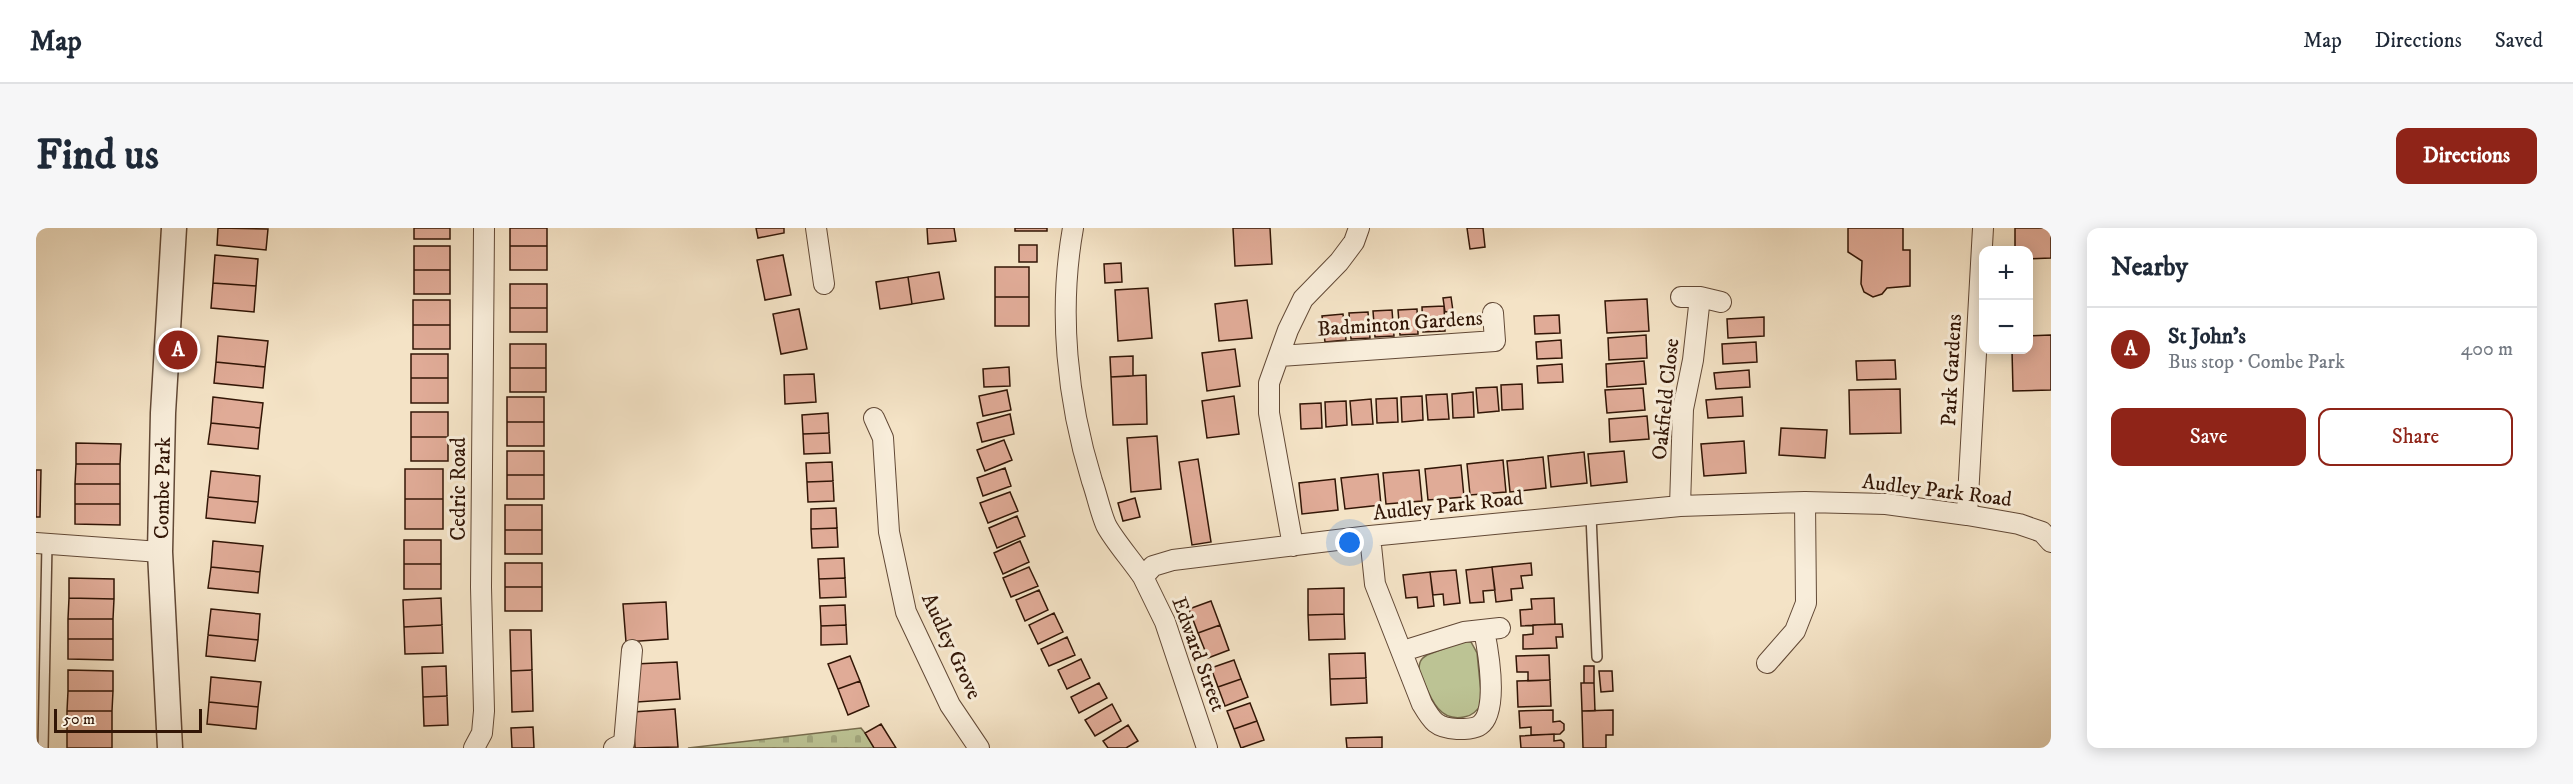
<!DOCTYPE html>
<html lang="en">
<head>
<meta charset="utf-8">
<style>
	:root { --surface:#fff; --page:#f6f6f7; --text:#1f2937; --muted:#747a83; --line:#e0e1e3; --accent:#8f2418 }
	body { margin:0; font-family:"IM FELL DW Pica",serif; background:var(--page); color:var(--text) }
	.controls { position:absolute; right:18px; top:18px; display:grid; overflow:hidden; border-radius:12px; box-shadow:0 3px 15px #0003 }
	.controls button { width:54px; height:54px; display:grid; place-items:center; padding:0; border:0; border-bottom:2px solid var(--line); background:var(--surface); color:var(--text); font:30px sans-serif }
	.scale { position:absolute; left:18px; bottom:15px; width:148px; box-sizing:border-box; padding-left:6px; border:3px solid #321606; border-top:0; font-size:16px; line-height:21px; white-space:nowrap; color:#321606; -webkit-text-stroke:4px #f8edda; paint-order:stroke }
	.you { position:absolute; left:1314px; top:315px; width:21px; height:21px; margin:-15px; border:4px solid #fff; border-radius:50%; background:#1a73e8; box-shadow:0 0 0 9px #1a73e833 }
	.badge { display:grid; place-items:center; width:39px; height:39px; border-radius:50%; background:var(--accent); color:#fff; font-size:20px; font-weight:700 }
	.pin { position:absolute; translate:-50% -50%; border:3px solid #fff; box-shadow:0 2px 6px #0006 }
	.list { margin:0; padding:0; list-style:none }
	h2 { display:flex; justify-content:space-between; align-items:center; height:78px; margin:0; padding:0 24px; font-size:26px }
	h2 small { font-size:20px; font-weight:400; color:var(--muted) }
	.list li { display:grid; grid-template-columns:39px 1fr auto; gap:18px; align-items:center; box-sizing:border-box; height:84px; padding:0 24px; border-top:2px solid var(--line) }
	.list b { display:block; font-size:22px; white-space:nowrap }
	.list p { margin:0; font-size:20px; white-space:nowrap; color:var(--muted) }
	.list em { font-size:20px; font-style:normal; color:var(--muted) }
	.actions { display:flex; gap:12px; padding:18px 24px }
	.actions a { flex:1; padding:14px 0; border:2px solid var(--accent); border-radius:12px; text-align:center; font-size:21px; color:var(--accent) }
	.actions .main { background:var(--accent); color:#fff }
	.map { position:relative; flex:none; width:2015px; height:520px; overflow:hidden; border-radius:12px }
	header { display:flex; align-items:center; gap:36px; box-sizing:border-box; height:84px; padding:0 30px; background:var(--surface); border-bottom:2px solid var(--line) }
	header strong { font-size:28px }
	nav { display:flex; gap:33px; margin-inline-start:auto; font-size:21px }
	.intro { display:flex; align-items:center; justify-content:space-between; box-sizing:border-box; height:144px; padding:0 36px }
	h1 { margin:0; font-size:42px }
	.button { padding:15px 27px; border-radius:12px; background:var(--accent); color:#fff; font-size:21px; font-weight:700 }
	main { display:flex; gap:36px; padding:0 36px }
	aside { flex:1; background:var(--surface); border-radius:12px; box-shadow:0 3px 15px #0003 }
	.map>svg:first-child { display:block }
	.grass { fill:#bcc394; stroke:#776c4d; stroke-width:1.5 }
	.cemetery { fill:url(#cemetery-stones); stroke:#776c4d; stroke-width:1.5 }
	.building { fill:#e0ab97; stroke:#321606; stroke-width:1.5 }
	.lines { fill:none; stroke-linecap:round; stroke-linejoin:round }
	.service-casing { stroke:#624936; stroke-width:12 }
	.minor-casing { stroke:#624936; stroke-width:22 }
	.tertiary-casing { stroke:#624936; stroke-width:27 }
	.service { stroke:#f8edda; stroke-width:9 }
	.minor { stroke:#f8edda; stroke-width:20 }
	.tertiary { stroke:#f8edda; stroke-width:24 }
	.labels { text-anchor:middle; stroke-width:6; stroke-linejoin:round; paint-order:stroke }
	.street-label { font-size:21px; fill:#321606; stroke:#f8edda }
</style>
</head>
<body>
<header>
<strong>Map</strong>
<nav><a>Map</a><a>Directions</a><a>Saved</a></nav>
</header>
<div class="intro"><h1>Find us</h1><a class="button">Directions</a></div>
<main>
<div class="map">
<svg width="2015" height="520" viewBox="0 0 2015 520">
	<defs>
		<pattern id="cemetery-stones" width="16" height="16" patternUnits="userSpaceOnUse" patternTransform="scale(1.5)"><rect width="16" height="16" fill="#bcc394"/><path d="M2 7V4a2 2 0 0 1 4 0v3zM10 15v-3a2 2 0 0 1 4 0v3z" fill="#a2a77e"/></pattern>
	</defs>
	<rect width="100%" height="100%" fill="#f4e3c6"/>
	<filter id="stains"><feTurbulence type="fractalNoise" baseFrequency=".00333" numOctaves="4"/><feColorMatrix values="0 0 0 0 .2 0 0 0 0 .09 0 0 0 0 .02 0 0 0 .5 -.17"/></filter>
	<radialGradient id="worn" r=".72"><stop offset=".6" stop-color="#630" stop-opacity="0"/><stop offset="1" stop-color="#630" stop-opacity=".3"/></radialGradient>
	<path class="grass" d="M1428,413L1435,414L1441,425L1446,475C1442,482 1437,488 1428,489C1400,495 1393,464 1383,443C1383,435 1384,431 1391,427Z"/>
	<path class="cemetery" d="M825,500L841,520H652Z"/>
	<path class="building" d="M182,0L232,1L230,22L181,17Z
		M378,0H414V11H378Z
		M474,0H511V18H474Z
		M720,0H748V5L722,10Z
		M891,0H918L920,13L892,16Z
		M979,0H1011V3H979Z
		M1197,0H1234L1236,36L1199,38Z
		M1431,0H1447L1449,19L1434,21Z
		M1812,0H1867V22H1874V58L1851,60L1846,66L1837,69L1828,64L1825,56L1826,33L1812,24Z
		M1979,0H2015V30L1992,31V22H1979Z
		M983,17H1001V34H983Z
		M378,18H414V42H378Z
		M474,18H511V42H474Z
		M179,27L222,31L220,58L177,55Z
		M747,27L755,67L729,72L721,32Z
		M1085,35L1086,54L1069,55L1068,36Z
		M959,39H993V69H959Z
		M378,42H414V66H378Z
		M903,44L908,71L876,76L872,49Z
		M872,49L876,76L844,81L840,54Z
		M177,55L220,58L218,84L175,80Z
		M474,56H511V80H474Z
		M1112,60L1116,110L1082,113L1079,62Z
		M959,69H993V98H959Z
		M1415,69L1417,83L1409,84L1407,70Z
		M1611,71L1613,103L1571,105L1569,73Z
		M377,72H414V97H377Z
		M1211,72L1216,110L1183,113L1179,76Z
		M1408,78L1409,103L1387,104L1386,79Z
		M474,80H511V104H474Z
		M763,81L771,121L745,126L737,86Z
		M1381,81L1382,106L1364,107L1362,82Z
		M1356,82L1358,108L1339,109L1337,83Z
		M1332,84L1334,110L1315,111L1313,85Z
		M1307,86L1310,112L1289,114L1286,88Z
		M1523,87L1524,105L1499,106L1498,88Z
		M1728,89V108L1692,110L1691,91Z
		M377,97H414V121H377Z
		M1610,107L1611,130L1573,132L1572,110Z
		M2015,107V162L1977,163L1976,122H1992V108Z
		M182,108L232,113L229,139L180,134Z
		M1525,112L1526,130L1501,131L1500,114Z
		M1720,114L1721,134L1687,136L1686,116Z
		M474,116H510V140H474Z
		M1199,121L1204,158L1171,163L1166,125Z
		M375,126H412V150H375Z
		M1097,128V148L1075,149L1074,129Z
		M1859,132L1860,151L1821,152L1820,133Z
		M1608,133L1610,156L1571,159L1570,136Z
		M180,134L229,139L227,160L178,155Z
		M1526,136L1527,154L1502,155L1501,138Z
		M973,139L974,158L948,159L947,141Z
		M474,140H510V164H474Z
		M1713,142L1714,159L1680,161L1678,145Z
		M778,146L780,174L749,176L748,147Z
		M1110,147L1111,196L1077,197L1075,149Z
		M375,150H412V175H375Z
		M1486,156L1487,181L1466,182L1465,157Z
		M1461,159L1463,183L1442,185L1440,160Z
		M1607,160L1609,182L1571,185L1569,162Z
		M1864,161L1865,205L1814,206L1813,162Z
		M971,162L975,182L947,188L943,168Z
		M1437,164L1438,189L1417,190L1416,166Z
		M1411,166L1413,191L1392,192L1390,167Z
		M1198,168L1203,206L1171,210L1166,173Z
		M1386,168L1387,192L1366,194L1365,169Z
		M177,169L227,175L224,200L175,195Z
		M471,169H508V194H471Z
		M1706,169L1707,188L1672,190L1670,172Z
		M1361,170L1362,194L1341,195L1340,171Z
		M1335,171L1337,196L1316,197L1314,173Z
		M1310,173L1311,197L1290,199L1289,174Z
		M1285,175L1286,200L1265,201L1264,176Z
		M375,184H412V209H375Z
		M792,185L793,205L767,206L766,187Z
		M974,186L978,206L946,214L941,195Z
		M1611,188L1613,211L1574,214L1573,191Z
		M471,194H508V218H471Z
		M175,195L224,200L222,221L172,216Z
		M1745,200L1791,202L1789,230L1743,227Z
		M793,205L794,225L768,226L767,206Z
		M1121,208L1125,261L1095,264L1091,210Z
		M375,209H412V233H375Z
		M968,212L976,232L949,243L941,222Z
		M1708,213L1710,245L1668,248L1665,216Z
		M40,215L85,216L84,236H40Z
		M471,223H508V247H471Z
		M1588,223L1591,254L1555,258L1552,226Z
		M1548,224L1551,255L1515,259L1512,228Z
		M1507,229L1510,260L1474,264L1471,233Z
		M1162,231L1175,314L1156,317L1143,234Z
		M1467,232L1470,264L1434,267L1431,236Z
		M796,234L797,253L771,254L770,235Z
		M40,236H84V256H39Z
		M1425,237L1428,269L1392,272L1389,241Z
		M969,240L975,258L947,268L941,250Z
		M369,241H407V271H369Z
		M0,242H5L4,289H0Z
		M1383,242L1386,273L1350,276L1347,245Z
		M175,243L224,248L222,274L172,269Z
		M1342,246L1345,277L1309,281L1305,250Z
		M471,247H508V271H471Z
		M1299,251L1302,282L1266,286L1263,255Z
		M797,253L798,273L772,274L771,254Z
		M39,256H84V276H39Z
		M974,264L982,283L952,295L944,275Z
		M172,269L222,274L219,295L170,290Z
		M1099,270L1104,289L1087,293L1082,275Z
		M369,271H407V301H369Z
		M39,276H84V297L39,296Z
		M469,277H506V302H469Z
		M800,280L801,300L775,301V281Z
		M981,288L989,308L961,320L953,300Z
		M801,300L802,319L776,320L775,301Z
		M469,302H506V326H469Z
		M368,312H405V336H368Z
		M177,313L227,318L224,344L175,339Z
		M984,313L993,334L967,346L958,325Z
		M808,330L809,350L783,351L782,331Z
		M469,335H506V359H469Z
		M1495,335L1496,347L1485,348L1487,360L1475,361L1476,372L1460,374L1456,339Z
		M368,336H405V361H368Z
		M175,339L224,344L222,365L172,360Z
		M993,339L1002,358L975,369L967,350Z
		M1456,339L1459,362L1447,363L1448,374L1434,375L1430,342Z
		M1420,342L1424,375L1408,377L1407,366L1397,367L1394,344Z
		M1394,344L1398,378L1382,380L1381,369L1370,370L1367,347Z
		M33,350L78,351V371L33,370Z
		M809,350L810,369L784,370L783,351Z
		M469,359H506V383H469Z
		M1308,360V386L1272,387V361Z
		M1003,362L1012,382L989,393L980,372Z
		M33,370L78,371L77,391H32Z
		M405,370L406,397L368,399L367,372Z
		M1518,370L1519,396L1485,398L1484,382L1496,381L1495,371Z
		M1175,373L1184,397L1162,405L1153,381Z
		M630,374L632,411L590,414L587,376Z
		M809,377L810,397L785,398L784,378Z
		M175,381L224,386L222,412L172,407Z
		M1018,385L1027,404L1002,416L993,397Z
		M1308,386L1309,411L1273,412L1272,387Z
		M32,391H77V411H32Z
		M1526,396L1527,409H1520L1521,420L1487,421V407L1497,406V397Z
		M406,397L407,425L369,426L368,399Z
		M810,397L811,416L785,417V398Z
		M1184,397L1193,422L1172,430L1162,405Z
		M474,402H495L496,442L475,443Z
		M172,407L222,412L219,433L170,428Z
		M1031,409L1039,427L1013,438L1005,421Z
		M32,411H77V432L32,431Z
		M1329,425L1330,450L1294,451L1293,426Z
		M1513,427L1514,452L1492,453V444H1481L1480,428Z
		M814,428L824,453L802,461L792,436Z
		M1045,431L1054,450L1031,461L1022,442Z
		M1198,432L1205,451L1182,459L1175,440Z
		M641,434L644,471L601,474L599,436Z
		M410,438L411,468L387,469L386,439Z
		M1548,438H1558V455H1548Z
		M32,442L77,443V463H32Z
		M496,442L497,483L476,484L475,443Z
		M1563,443H1576L1577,463L1565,464Z
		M175,449L225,454L222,479L173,474Z
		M1330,450L1331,475L1295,477L1294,451Z
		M1205,451L1212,469L1189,478L1182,459Z
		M1514,452L1515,478L1482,479L1481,453Z
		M824,453L833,478L812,487L802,461Z
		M1063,455L1071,470L1043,485L1035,469Z
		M1545,455H1558L1559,483H1546Z
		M32,463H77L76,483H31Z
		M411,468L412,497L388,498L387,469Z
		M173,474L222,479L220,501L171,496Z
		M1214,475L1221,493L1198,501L1191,483Z
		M1076,476L1085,493L1059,508L1049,492Z
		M639,481L642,519L599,520L597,484Z
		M1517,482V494L1524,493L1528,496V502L1524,506L1495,507V499L1484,500L1483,483Z
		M1577,482V507H1570V520H1547L1546,483Z
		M31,483H76V503H31Z
		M1221,493L1228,512L1205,520L1198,501Z
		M845,496L860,520H838L829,505Z
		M1092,497L1102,513L1090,520H1072L1067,513Z
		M497,499L498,520H476L475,500Z
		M31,503H76V520H31Z
		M1518,506V513L1525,512L1528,515V520H1485L1484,508Z
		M1346,509V520H1311L1310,510Z"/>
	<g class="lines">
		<defs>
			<path id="service" d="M1555,287L1561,429
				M7,520L11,316"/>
			<path id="minor" d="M780,0L788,56
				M1037,0C1022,84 1031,172 1056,253C1061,267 1064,283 1070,297C1077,311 1097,334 1107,349L1117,338L1137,332L1334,308L1644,278L1769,274L1850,276L1931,287L1983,296L2006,304L2015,314
				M1645,69H1664L1685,74
				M1244,128L1459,113L1457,85
				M838,190L847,210L853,304L870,384L914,477L943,520
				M1644,278L1647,181L1657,132L1664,69
				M1931,287L1947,0
				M1334,308L1339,356L1386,476C1396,493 1400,500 1421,501C1428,501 1439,501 1444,497C1463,484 1452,422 1448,402
				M0,315L124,324
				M1257,318L1233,185V155L1252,102L1267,71L1303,34L1318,14L1323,0
				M1107,349L1129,394L1171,520
				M1367,423L1428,404L1464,400
				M1731,435L1759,403L1770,375L1769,274
				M438,520L446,505L448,483L445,359L448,0
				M578,520L588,515L596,422"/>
			<path id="tertiary" d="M134,520L124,324L127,185L138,0"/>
		</defs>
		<use href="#service" class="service-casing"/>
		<use href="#minor" class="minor-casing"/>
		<use href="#tertiary" class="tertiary-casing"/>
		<use href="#service" class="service"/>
		<use href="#minor" class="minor"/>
		<use href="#tertiary" class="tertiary"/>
	</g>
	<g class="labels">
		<g class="street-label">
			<text transform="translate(1364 95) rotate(-4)" y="7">Badminton Gardens</text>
			<text transform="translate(1915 142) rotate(-87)" y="7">Park Gardens</text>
			<text transform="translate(1629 171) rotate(-84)" y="7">Oakfield Close</text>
			<text transform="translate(126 260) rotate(-89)" y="7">Combe Park</text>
			<text transform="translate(422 261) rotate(-90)" y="7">Cedric Road</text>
			<text transform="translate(1901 262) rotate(7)" y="7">Audley Park Road</text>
			<text transform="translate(1412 277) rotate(-6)" y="7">Audley Park Road</text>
			<text transform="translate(916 418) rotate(65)" y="7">Audley Grove</text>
			<text transform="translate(1163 426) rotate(70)" y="7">Edward Street</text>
		</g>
	</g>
	<rect width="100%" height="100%" filter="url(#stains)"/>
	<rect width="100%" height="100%" fill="url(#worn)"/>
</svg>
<div class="controls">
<button>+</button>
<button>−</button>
</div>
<div class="scale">50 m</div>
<div class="you"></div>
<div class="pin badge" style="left:142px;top:122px">A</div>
</div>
<aside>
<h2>Nearby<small></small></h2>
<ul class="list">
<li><span class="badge">A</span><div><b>St John's</b><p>Bus stop · Combe Park</p></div><em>400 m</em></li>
</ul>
<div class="actions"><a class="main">Save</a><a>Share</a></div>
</aside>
</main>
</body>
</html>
